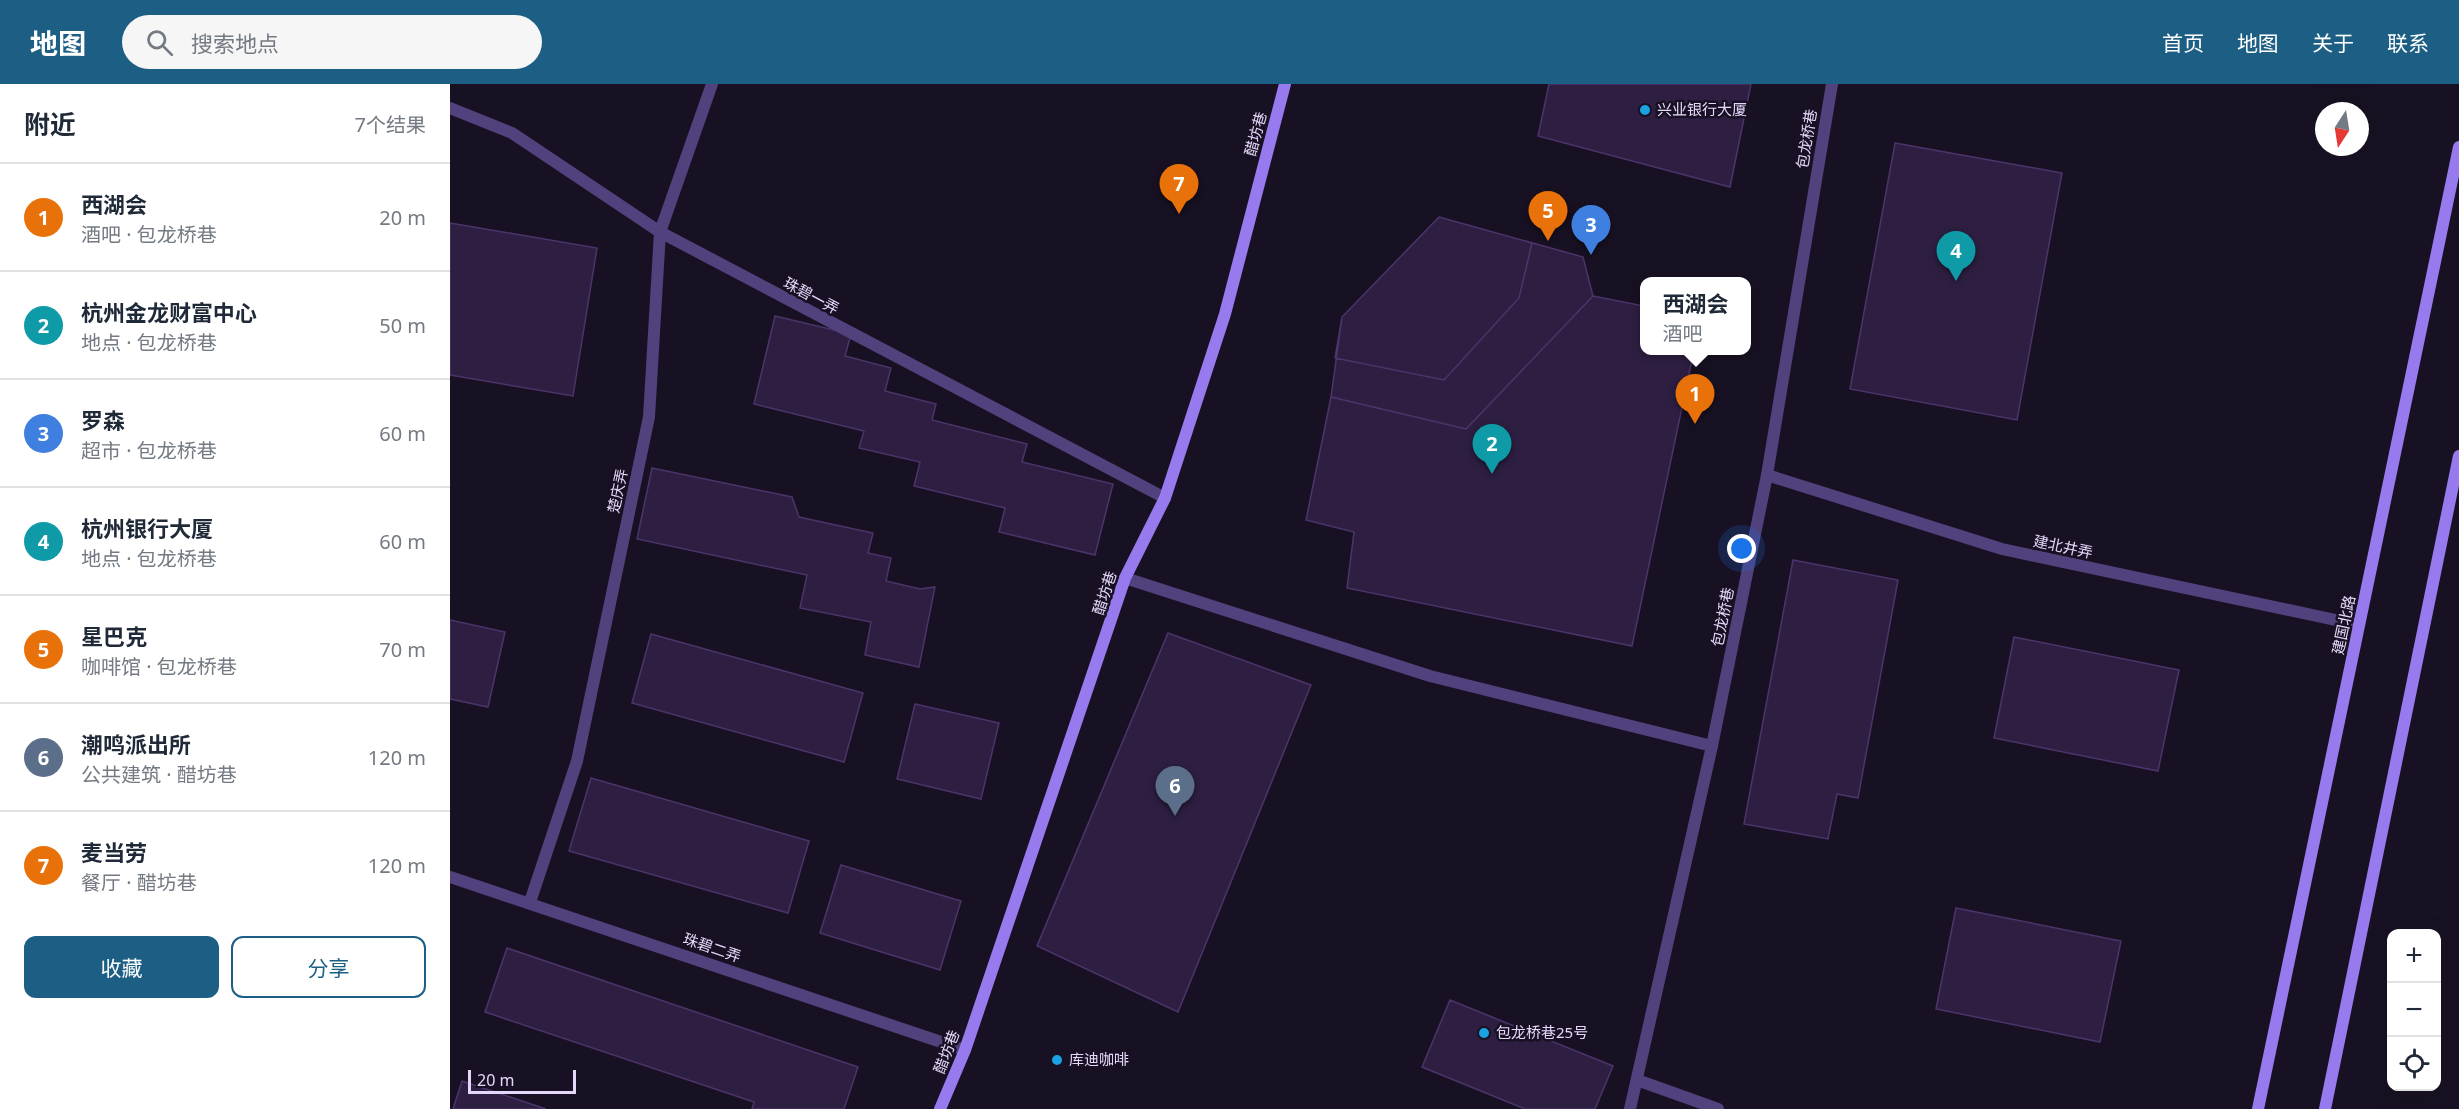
<!DOCTYPE html>
<html lang="zh">
<head>
<meta charset="utf-8">
<style>
	:root { --surface:#fff; --page:#f6f6f7; --text:#1f2937; --muted:#747a83; --line:#e0e1e3; --accent:#1d5f84 }
	body { margin:0; font-family:"Noto Sans","Noto Sans SC",sans-serif; background:var(--page); color:var(--text) }
	.controls { position:absolute; right:18px; bottom:18px; display:grid; overflow:hidden; border-radius:12px; box-shadow:0 6px 24px #0002 }
	.controls button { width:54px; height:54px; display:grid; place-items:center; padding:0; border:0; border-bottom:2px solid var(--line); background:var(--surface); color:var(--text); font:30px sans-serif }
	.compass { position:absolute; left:1865px; top:18px; width:54px; height:54px; border-radius:50%; background:var(--surface); box-shadow:0 6px 24px #0002; rotate:192deg }
	.scale { position:absolute; left:18px; bottom:15px; width:108px; box-sizing:border-box; padding-left:6px; border:3px solid #e4d8fa; border-top:0; font-size:16px; line-height:21px; white-space:nowrap; color:#e4d8fa; -webkit-text-stroke:4px #181123; paint-order:stroke }
	.you { position:absolute; left:1292px; top:465px; width:21px; height:21px; margin:-15px; border:4px solid #fff; border-radius:50%; background:#1a73e8; box-shadow:0 0 0 9px #1a73e833 }
	.badge { display:grid; place-items:center; width:39px; height:39px; border-radius:50%; background:var(--accent); color:#fff; font-size:20px; font-weight:700 }
	.pin { position:absolute; translate:-50% -50px; filter:drop-shadow(0 2px 3px #0008) }
	.pin::after { content:''; position:absolute; top:32px; width:21px; height:18px; background:inherit; clip-path:polygon(0 0,100% 0,50% 100%) }
	.popup { position:absolute; left:1190px; top:193px; width:111px; height:78px; box-sizing:border-box; display:grid; place-content:center; border-radius:12px; background:var(--surface); filter:drop-shadow(0 2px 4px #0005); font-size:20px; white-space:nowrap; color:var(--muted) }
	.popup b { font-size:22px; color:var(--text) }
	.popup::after { content:''; position:absolute; left:50%; top:100%; margin-left:-12px; border:12px solid transparent; border-top-color:var(--surface) }
	.list { margin:0; padding:0; list-style:none }
	h2 { display:flex; justify-content:space-between; align-items:center; height:78px; margin:0; padding:0 24px; font-size:26px }
	h2 small { font-size:20px; font-weight:400; color:var(--muted) }
	.list li { display:grid; grid-template-columns:39px 1fr auto; gap:18px; align-items:center; box-sizing:border-box; height:108px; padding:0 24px; border-top:2px solid var(--line) }
	.list b { display:block; font-size:22px; white-space:nowrap }
	.list p { margin:0; font-size:20px; white-space:nowrap; color:var(--muted) }
	.list em { font-size:20px; font-style:normal; color:var(--muted) }
	.actions { display:flex; gap:12px; padding:18px 24px }
	.actions a { flex:1; padding:14px 0; border:2px solid var(--accent); border-radius:12px; text-align:center; font-size:21px; color:var(--accent) }
	.actions .main { background:var(--accent); color:#fff }
	.icon { flex:none; width:33px; height:33px; fill:none; stroke:currentColor; stroke-width:2; stroke-linecap:round; stroke-linejoin:round }
	.map { position:relative; flex:none; width:2009px; height:1025px; overflow:hidden }
	header { display:flex; align-items:center; gap:36px; box-sizing:border-box; height:84px; padding:0 30px; background:var(--accent); color:#fff }
	header strong { font-size:28px }
	nav { display:flex; gap:33px; margin-inline-start:auto; font-size:21px }
	.search { width:420px; height:54px; background:var(--page); display:flex; align-items:center; gap:15px; box-sizing:border-box; padding:0 21px; border-radius:33px; color:var(--muted); font-size:22px }
	main { display:flex }
	aside { flex:1; background:var(--surface) }
	.map>svg:first-child { display:block }
	.building { fill:#2e1f42; stroke:#4c346b; stroke-width:1.5 }
	.lines { fill:none; stroke-linecap:round; stroke-linejoin:round }
	.lane { stroke:#51427d; stroke-width:12 }
	.street { stroke:#51427d; stroke-width:12 }
	.secondary { stroke:#987aef; stroke-width:12 }
	.poi-dot { fill:#1ba2e3; stroke:#181123; stroke-width:2 }
	.labels { text-anchor:middle; stroke-width:5; stroke-linejoin:round; paint-order:stroke }
	.poi-label { font-size:15px; fill:#e4d8fa; stroke:#181123; text-anchor:start }
	.street-label { font-size:15px; fill:#e4d8fa; stroke:#181123 }
</style>
</head>
<body>
<header>
<strong>地图</strong>
<div class="search"><svg class="icon" aria-label="search" viewBox="0 0 24 24"><circle cx="10" cy="10" r="6"/><path d="M15 15l6 6"/></svg>搜索地点</div>
<nav><a>首页</a><a>地图</a><a>关于</a><a>联系</a></nav>
</header>
<main>
<aside>
<h2>附近<small>7个结果</small></h2>
<ul class="list">
<li><span class="badge" style="background:#e8710a">1</span><div><b>西湖会</b><p>酒吧 · 包龙桥巷</p></div><em>20 m</em></li>
<li><span class="badge" style="background:#0f9aa8">2</span><div><b>杭州金龙财富中心</b><p>地点 · 包龙桥巷</p></div><em>50 m</em></li>
<li><span class="badge" style="background:#3f7fe0">3</span><div><b>罗森</b><p>超市 · 包龙桥巷</p></div><em>60 m</em></li>
<li><span class="badge" style="background:#0f9aa8">4</span><div><b>杭州银行大厦</b><p>地点 · 包龙桥巷</p></div><em>60 m</em></li>
<li><span class="badge" style="background:#e8710a">5</span><div><b>星巴克</b><p>咖啡馆 · 包龙桥巷</p></div><em>70 m</em></li>
<li><span class="badge" style="background:#5c6f8a">6</span><div><b>潮鸣派出所</b><p>公共建筑 · 醋坊巷</p></div><em>120 m</em></li>
<li><span class="badge" style="background:#e8710a">7</span><div><b>麦当劳</b><p>餐厅 · 醋坊巷</p></div><em>120 m</em></li>
</ul>
<div class="actions"><a class="main">收藏</a><a>分享</a></div>
</aside>
<div class="map">
<svg width="2009" height="1025" viewBox="0 0 2009 1025">
	<rect width="100%" height="100%" fill="#181123"/>
	<path class="building" d="M1099,0H1301L1280,103L1088,52Z
		M1445,59L1612,89L1567,336L1400,305Z
		M989,133L1082,159L1069,214L994,296L885,274L892,233Z
		M989,133L1133,173L1143,212L1016,345L881,313L892,233Z
		M0,139L147,164L123,312L0,291Z
		M1143,212L1194,222V266H1244L1182,562L897,504L904,448L856,436L881,313L1016,345Z
		M325,232L401,250L395,272L441,284L435,307L486,320L482,336L577,360L572,378L663,400L645,471L549,448L555,424L464,402L470,378L409,364L414,347L304,320Z
		M202,384L342,413L349,433L423,449L418,469L441,474L436,497L470,505L485,503L469,583L415,571L421,538L350,524L357,491L187,455Z
		M1343,476L1448,496L1408,714L1387,710L1378,755L1294,740Z
		M0,536L55,548L38,623L0,615Z
		M718,549L861,601L728,928L587,862Z
		M201,550L413,609L394,678L182,619Z
		M1564,553L1729,586L1708,687L1544,654Z
		M465,620L549,639L531,715L447,695Z
		M141,694L359,757L338,829L119,767Z
		M391,781L511,817L490,886L370,849Z
		M1506,824L1671,857L1650,958L1486,925Z
		M57,864L408,983L394,1025H302L304,1018L35,928Z
		M1000,916L1163,982L1145,1025H1075L972,983Z
		M12,997L96,1025H3Z"/>
	<g class="lines">
		<path class="lane" d="M0,24L62,49L210,148L715,414
			M1317,391L1552,465L1909,541
			M675,494L980,592L1262,662
			M0,793L515,966
			M80,818L127,677L199,333L210,148L262,0
			M1187,996L1268,1025"/>
		<path class="street" d="M1180,1025L1262,662L1317,391L1382,0"/>
		<path class="secondary" d="M490,1025L515,966L675,494L715,414L775,230L835,0
			M1808,1025L2009,63
			M1875,1025L2009,372"/>
	</g>
	<g class="poi-dot">
		<circle cx="1195" cy="26" r="6"/>
		<circle cx="1034" cy="949" r="6"/>
		<circle cx="607" cy="976" r="6"/>
	</g>
	<g class="labels">
		<g class="poi-label">
			<text x="1207" y="31">兴业银行大厦</text>
			<text x="1046" y="954">包龙桥巷25号</text>
			<text x="619" y="981">库迪咖啡</text>
		</g>
		<g class="street-label">
			<text transform="translate(806 50) rotate(-75)" y="5">醋坊巷</text>
			<text transform="translate(1357 55) rotate(-81)" y="5">包龙桥巷</text>
			<text transform="translate(361 212) rotate(28)" y="5">珠碧一弄</text>
			<text transform="translate(168 407) rotate(-78)" y="5">楚庆弄</text>
			<text transform="translate(1613 463) rotate(12)" y="5">建北井弄</text>
			<text transform="translate(655 509) rotate(-72)" y="5">醋坊巷</text>
			<text transform="translate(1273 533) rotate(-79)" y="5">包龙桥巷</text>
			<text transform="translate(1894 541) rotate(-78)" y="5">建国北路</text>
			<text transform="translate(262 864) rotate(19)" y="5">珠碧二弄</text>
			<text transform="translate(497 968) rotate(-69)" y="5">醋坊巷</text>
		</g>
	</g>
</svg>
<div class="controls">
<button>+</button>
<button>−</button>
<button><svg class="icon" aria-label="locate" viewBox="0 0 24 24"><circle cx="12" cy="12" r="6"/><path d="M12 2v4M12 18v4M2 12h4M18 12h4"/></svg></button>
</div>
<svg class="compass" viewBox="-18 -18 36 36"><path d="M0-13l5 13h-10z" fill="#e53935"/><path d="M0 13l5-13h-10z" fill="#747a83"/></svg>
<div class="scale">20 m</div>
<div class="you"></div>
<div class="pin badge" style="left:1245px;top:340px;background:#e8710a">1</div>
<div class="popup"><b>西湖会</b>酒吧</div>
<div class="pin badge" style="left:1042px;top:390px;background:#0f9aa8">2</div>
<div class="pin badge" style="left:1141px;top:171px;background:#3f7fe0">3</div>
<div class="pin badge" style="left:1506px;top:197px;background:#0f9aa8">4</div>
<div class="pin badge" style="left:1098px;top:157px;background:#e8710a">5</div>
<div class="pin badge" style="left:725px;top:732px;background:#5c6f8a">6</div>
<div class="pin badge" style="left:729px;top:130px;background:#e8710a">7</div>
</div>
</main>
</body>
</html>
